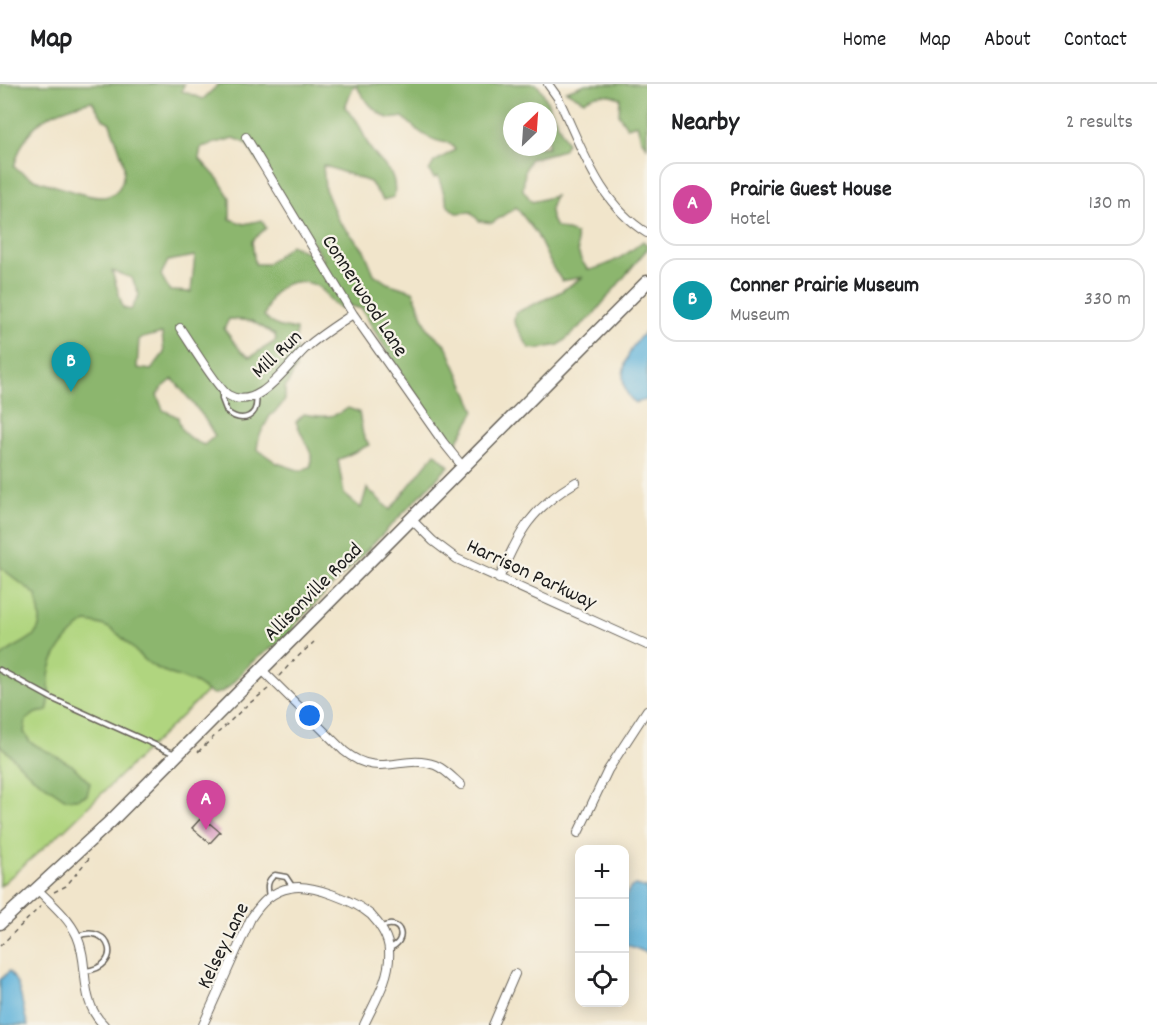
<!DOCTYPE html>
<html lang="en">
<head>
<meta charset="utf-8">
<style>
	:root { --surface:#fff; --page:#f2f2f2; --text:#202124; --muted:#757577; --line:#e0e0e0; --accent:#1a73e8 }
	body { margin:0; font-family:Dekko,sans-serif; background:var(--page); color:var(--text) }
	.controls { position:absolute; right:18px; bottom:18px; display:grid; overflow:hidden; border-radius:12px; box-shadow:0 3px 15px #0003 }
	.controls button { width:54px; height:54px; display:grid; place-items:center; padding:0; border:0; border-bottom:2px solid var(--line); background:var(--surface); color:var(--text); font:30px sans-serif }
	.compass { position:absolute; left:503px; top:18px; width:54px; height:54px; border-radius:50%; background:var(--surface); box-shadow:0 3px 15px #0003; rotate:25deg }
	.you { position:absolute; left:310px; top:632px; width:21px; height:21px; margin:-15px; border:4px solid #fff; border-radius:50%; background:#1a73e8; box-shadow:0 0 0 9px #1a73e833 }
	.badge { display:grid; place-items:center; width:39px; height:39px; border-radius:50%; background:var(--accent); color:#fff; font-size:20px; font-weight:700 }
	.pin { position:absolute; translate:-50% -50px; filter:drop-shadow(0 2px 3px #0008) }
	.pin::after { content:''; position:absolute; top:32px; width:21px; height:18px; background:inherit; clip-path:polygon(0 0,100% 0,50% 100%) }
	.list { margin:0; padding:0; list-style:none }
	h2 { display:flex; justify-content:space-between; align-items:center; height:78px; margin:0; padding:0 24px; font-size:26px }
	h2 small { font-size:20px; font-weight:400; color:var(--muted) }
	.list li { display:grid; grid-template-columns:39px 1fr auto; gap:18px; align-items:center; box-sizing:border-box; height:84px; margin:0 12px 12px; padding:0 12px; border:2px solid var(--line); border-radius:18px }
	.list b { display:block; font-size:22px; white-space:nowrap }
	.list p { margin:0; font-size:20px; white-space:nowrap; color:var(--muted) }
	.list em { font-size:20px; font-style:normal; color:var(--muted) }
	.icon { flex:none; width:33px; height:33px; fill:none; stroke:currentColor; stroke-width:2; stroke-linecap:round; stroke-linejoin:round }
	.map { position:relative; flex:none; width:647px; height:941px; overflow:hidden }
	header { display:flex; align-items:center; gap:36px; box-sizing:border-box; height:84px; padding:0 30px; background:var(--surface); border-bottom:2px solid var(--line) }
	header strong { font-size:28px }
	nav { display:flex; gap:33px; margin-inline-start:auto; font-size:21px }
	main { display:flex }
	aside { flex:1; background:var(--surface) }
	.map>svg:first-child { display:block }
	.green { fill:#b0d57f; stroke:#66784e; stroke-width:1.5 }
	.forest { fill:#8cb66e; stroke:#546945; stroke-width:1.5; fill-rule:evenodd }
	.water { fill:#5fb2da; stroke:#3e677b; stroke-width:1.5 }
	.building { fill:#d58cba }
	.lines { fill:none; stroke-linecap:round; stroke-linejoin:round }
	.lane-casing { stroke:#676259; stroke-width:7 }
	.street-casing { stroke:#676259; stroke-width:10 }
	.primary-casing { stroke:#676259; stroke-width:15 }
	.path { stroke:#676259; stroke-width:1.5; stroke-dasharray:4.5 4.5; stroke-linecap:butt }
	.lane { stroke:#fff; stroke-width:4 }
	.street { stroke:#fff; stroke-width:8 }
	.primary { stroke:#fff; stroke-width:12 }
	.labels { text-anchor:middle; stroke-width:4.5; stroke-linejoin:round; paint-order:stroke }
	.street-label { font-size:21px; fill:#1c1c1c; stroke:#f7f3e8 }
</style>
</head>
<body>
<header>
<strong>Map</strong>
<nav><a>Home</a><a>Map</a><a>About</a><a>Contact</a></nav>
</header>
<main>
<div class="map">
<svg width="647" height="941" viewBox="0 0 647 941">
	<rect width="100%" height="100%" fill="#f7f3e8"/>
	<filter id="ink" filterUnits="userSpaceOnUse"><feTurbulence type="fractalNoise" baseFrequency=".0167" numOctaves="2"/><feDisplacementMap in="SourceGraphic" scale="12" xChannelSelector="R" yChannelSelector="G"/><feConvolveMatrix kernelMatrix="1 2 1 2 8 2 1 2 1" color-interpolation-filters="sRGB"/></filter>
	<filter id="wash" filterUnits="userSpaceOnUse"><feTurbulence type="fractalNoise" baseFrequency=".008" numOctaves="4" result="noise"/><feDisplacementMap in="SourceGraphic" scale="24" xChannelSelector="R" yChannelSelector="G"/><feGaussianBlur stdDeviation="1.35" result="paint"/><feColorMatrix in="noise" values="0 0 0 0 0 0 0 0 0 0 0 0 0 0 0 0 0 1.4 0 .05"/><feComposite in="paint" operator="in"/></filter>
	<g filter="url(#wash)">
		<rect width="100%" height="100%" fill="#f1e5cb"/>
		<path class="green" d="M0,85L285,532L65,745L0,802Z"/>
		<path class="forest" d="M0,0H184L182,7L203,15L219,0H536L542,7L567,59L563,66L530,75L525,86L523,106L532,118L555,112C549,125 548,130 556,143L576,150C577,164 578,176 589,186C608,182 628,170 643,157L647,161V165L593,231L559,261L537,265L529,264L514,238L515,229L560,208L583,193L562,197L553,184L536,149L516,123L492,139L479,137L471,128L456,129L448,122L438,92L434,94L429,87L434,78L455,66L450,59C430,58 417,47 403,33C398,34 392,35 388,34C376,29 362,14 357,2L353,3L345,23C348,29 354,31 357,37C363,47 365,57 372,67C385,85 398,88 394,113L383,116L370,98L323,81L325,105L338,136L364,166L374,190L387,199L413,207L428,245L446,261L475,327L453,365C421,320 389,274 362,225L351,222L340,224C328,217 331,216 324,208C311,193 285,195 274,210C269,216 267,225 264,232C274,242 282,245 296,245L295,260L298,272L296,284L285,305V316L278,325L270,332L264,343L259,353L257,365L277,379L301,387L311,382V370L296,338L304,330C322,333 332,335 348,324L359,328L363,351L369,361L338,376L344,410L361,424L367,404L390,426L435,369L449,382L297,538C287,560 266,565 250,580C240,589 229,608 215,610C208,610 202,602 195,599C181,593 166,590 153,582C126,565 123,541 86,538C69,550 50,572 49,593C48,607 52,613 47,627L36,629L26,636L24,648L30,658L72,681L90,699L87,711L77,715H66L29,690L0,661V574C13,559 40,558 40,536C40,528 37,519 36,511L0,483ZM92,17L103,35L110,39C113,50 124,73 124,84C123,122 95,115 69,106C49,100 30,96 14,83C26,38 49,27 92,17ZM512,27H548V63H512ZM234,54L246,59L324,176L316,178L309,169L291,161L267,180H255L252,157L266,144L262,136L244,140L230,135V114L219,96L199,74L201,63ZM195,172L191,208L170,207L161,191L168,177ZM112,187L132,194L139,211L131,226L123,224ZM229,235L252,237L275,251L276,257L250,273L241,267L224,245ZM162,249L164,269L151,286L137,284L139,255ZM173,295L203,332L215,352L204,361C189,355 180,349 178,333L163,326L157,311L162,304Z
			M586,0H647V63L641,55L637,40L627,43L619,31L620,14C606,9 596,9 584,17L566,7Z"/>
		<path class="water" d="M647,246V316L635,319C611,298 628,263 647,246Z
			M635,801L647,804V869L625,860C624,845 619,807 635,801Z
			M9,887C23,903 21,922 28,941H0V896Z"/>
		<g id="blocks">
			<path class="building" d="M202,733L220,748L210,759L192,744Z"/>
		</g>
	</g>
	<g filter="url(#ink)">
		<use href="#blocks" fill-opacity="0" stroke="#676259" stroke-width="1.5"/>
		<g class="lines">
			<defs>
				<path id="lane" d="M222,306V315L227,328C243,340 259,333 256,312
					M0,586L53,615L175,670
					M269,812C267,803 267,796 275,791L286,793L292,802
					M382,843C401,833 409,858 389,864
					M78,852C110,839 125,883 85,887"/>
				<path id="street" d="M548,0L558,14C582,63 598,119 647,149
					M246,53L353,230L443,358L463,383
					M180,244C189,257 218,305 228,311C259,329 288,279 308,262C322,250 338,240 353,230
					M411,435L433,457L457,475L647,561
					M499,495C519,447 531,425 576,398
					M261,585L344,667C379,696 403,669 435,681C445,685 453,694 461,701
					M578,749L608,686L647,626
					M37,805C51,819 69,834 77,852C90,881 78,917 104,941
					M203,941L251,834C261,819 272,807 290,804C311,799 355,817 371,831C380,840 389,855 389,867C391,893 374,919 364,941
					M493,941L515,890"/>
				<path id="primary" d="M0,839L111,737L647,198"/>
			</defs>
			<use href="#lane" class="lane-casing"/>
			<use href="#street" class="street-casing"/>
			<use href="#primary" class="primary-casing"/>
			<path class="path" d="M279,592L292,578L314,558
				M198,668L246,622L268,605
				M54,808L66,802L90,773
				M0,862L41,822"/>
			<use href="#lane" class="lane"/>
			<use href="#street" class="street"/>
			<use href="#primary" class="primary"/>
		</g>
	</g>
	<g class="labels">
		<g class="street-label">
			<text transform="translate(366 211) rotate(57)" y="7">Connerwood Lane</text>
			<text transform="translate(276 269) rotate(-43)" y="7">Mill Run</text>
			<text transform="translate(532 489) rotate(25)" y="7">Harrison Parkway</text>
			<text transform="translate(312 507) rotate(-45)" y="7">Allisonville Road</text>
			<text transform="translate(222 861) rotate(-64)" y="7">Kelsey Lane</text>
		</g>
	</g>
</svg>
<div class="controls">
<button>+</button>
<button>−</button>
<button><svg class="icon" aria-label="locate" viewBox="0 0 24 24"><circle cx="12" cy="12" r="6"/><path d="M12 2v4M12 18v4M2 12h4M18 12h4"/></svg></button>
</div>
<svg class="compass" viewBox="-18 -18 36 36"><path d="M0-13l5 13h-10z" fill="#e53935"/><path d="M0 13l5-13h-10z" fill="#757577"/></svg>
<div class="you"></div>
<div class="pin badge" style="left:206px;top:746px;background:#d1479c">A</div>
<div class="pin badge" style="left:71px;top:308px;background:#0f9aa8">B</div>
</div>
<aside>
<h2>Nearby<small>2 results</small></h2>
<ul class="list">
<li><span class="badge" style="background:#d1479c">A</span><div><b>Prairie Guest House</b><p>Hotel</p></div><em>130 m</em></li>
<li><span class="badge" style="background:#0f9aa8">B</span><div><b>Conner Prairie Museum</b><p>Museum</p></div><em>330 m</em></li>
</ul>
</aside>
</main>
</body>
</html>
